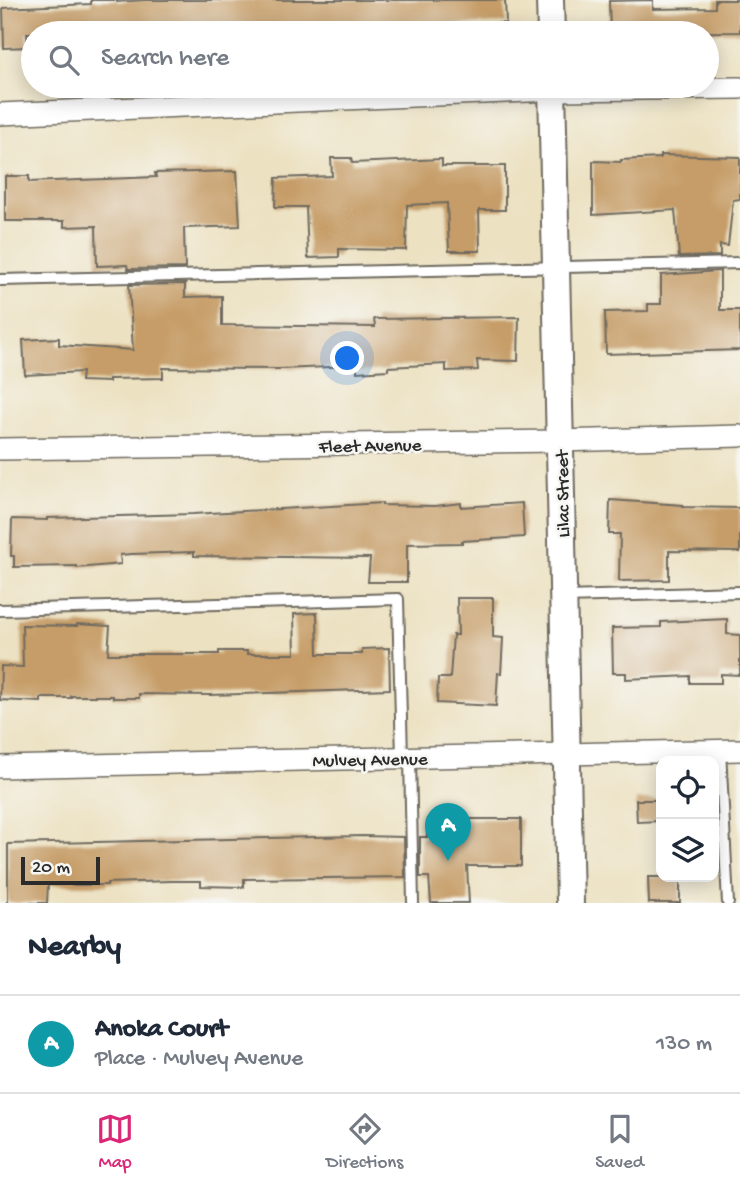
<!DOCTYPE html>
<html lang="en">
<head>
<meta charset="utf-8">
<style>
	:root { --surface:#fff; --page:#f2f2f3; --text:#1f2937; --muted:#747a83; --line:#e0e1e3; --accent:#db2777 }
	body { margin:0; font-family:"Gochi Hand",sans-serif; background:var(--page); color:var(--text) }
	.controls { position:absolute; right:21px; bottom:21px; display:grid; overflow:hidden; border-radius:14px; box-shadow:0 4px 18px #0003 }
	.controls button { width:63px; height:63px; display:grid; place-items:center; padding:0; border:0; border-bottom:2px solid var(--line); background:var(--surface); color:var(--text); font:35px sans-serif }
	.scale { position:absolute; left:21px; bottom:18px; width:79px; box-sizing:border-box; padding-left:7px; border:4px solid #2b2b2b; border-top:0; font-size:19px; line-height:24px; white-space:nowrap; color:#2b2b2b; -webkit-text-stroke:5px #f6f6f2; paint-order:stroke }
	.you { position:absolute; left:348px; top:359px; width:24px; height:24px; margin:-18px; border:5px solid #fff; border-radius:50%; background:#1a73e8; box-shadow:0 0 0 10px #1a73e833 }
	.badge { display:grid; place-items:center; width:46px; height:46px; border-radius:50%; background:var(--accent); color:#fff; font-size:23px; font-weight:700 }
	.pin { position:absolute; translate:-50% -58px; filter:drop-shadow(0 2px 4px #0008) }
	.pin::after { content:''; position:absolute; top:37px; width:24px; height:21px; background:inherit; clip-path:polygon(0 0,100% 0,50% 100%) }
	.list { margin:0; padding:0; list-style:none }
	h2 { display:flex; justify-content:space-between; align-items:center; height:91px; margin:0; padding:0 28px; font-size:30px }
	h2 small { font-size:23px; font-weight:400; color:var(--muted) }
	.list li { display:grid; grid-template-columns:46px 1fr auto; gap:21px; align-items:center; box-sizing:border-box; height:98px; padding:0 28px; border-top:2px solid var(--line) }
	.list b { display:block; font-size:26px; white-space:nowrap }
	.list p { margin:0; font-size:23px; white-space:nowrap; color:var(--muted) }
	.list em { font-size:23px; font-style:normal; color:var(--muted) }
	.icon { flex:none; width:38px; height:38px; fill:none; stroke:currentColor; stroke-width:2; stroke-linecap:round; stroke-linejoin:round }
	.map { position:relative; flex:none; width:740px; height:903px; overflow:hidden }
	.search { position:absolute; background:var(--surface); box-shadow:0 4px 18px #0003; left:21px; right:21px; top:21px; height:77px; display:flex; align-items:center; gap:18px; box-sizing:border-box; padding:0 24px; border-radius:38px; color:var(--muted); font-size:26px }
	.sheet { height:189px; background:var(--surface) }
	nav { display:flex; justify-content:space-around; align-items:center; box-sizing:border-box; height:98px; border-top:2px solid var(--line); background:var(--surface); font-size:19px; color:var(--muted) }
	nav a { display:grid; justify-items:center; gap:4px }
	nav .on { color:var(--accent) }
	.map>svg:first-child { display:block }
	.building { fill:#c69d67 }
	.lines { fill:none; stroke-linecap:round; stroke-linejoin:round }
	.service-casing { stroke:#6f6b60; stroke-width:14 }
	.minor-casing { stroke:#6f6b60; stroke-width:24 }
	.tertiary-casing { stroke:#6f6b60; stroke-width:30 }
	.service { stroke:#fff; stroke-width:10 }
	.minor { stroke:#fff; stroke-width:21 }
	.tertiary { stroke:#fff; stroke-width:26 }
	.labels { text-anchor:middle; stroke-width:5; stroke-linejoin:round; paint-order:stroke }
	.street-label { font-size:19px; fill:#2b2b2b; stroke:#f6f6f2 }
</style>
</head>
<body>
<div class="map">
<svg width="740" height="903" viewBox="0 0 740 903">
	<rect width="100%" height="100%" fill="#f6f6f2"/>
	<filter id="ink" filterUnits="userSpaceOnUse"><feTurbulence type="fractalNoise" baseFrequency=".0143" numOctaves="2"/><feDisplacementMap in="SourceGraphic" scale="14" xChannelSelector="R" yChannelSelector="G"/><feConvolveMatrix kernelMatrix="1 2 1 2 8 2 1 2 1" color-interpolation-filters="sRGB"/></filter>
	<filter id="wash" filterUnits="userSpaceOnUse"><feTurbulence type="fractalNoise" baseFrequency=".00686" numOctaves="4" result="noise"/><feDisplacementMap in="SourceGraphic" scale="28" xChannelSelector="R" yChannelSelector="G"/><feGaussianBlur stdDeviation="1.57" result="paint"/><feColorMatrix in="noise" values="0 0 0 0 0 0 0 0 0 0 0 0 0 0 0 0 0 1.4 0 .05"/><feComposite in="paint" operator="in"/></filter>
	<g filter="url(#wash)">
		<rect width="100%" height="100%" fill="#ece1c1"/>
		<g id="blocks">
			<path class="building" d="M91,0H117V2L145,0H505L506,23L453,25V31L411,33H27L28,47L4,48L3,8L91,4Z
				M653,0V9L715,8V0H740V32L610,33L609,1Z
				M660,155L740,157V199L733,200L728,246L720,245V256L679,257L675,210L593,215V161L621,162V160L660,158Z
				M331,158H351L352,163L442,159V166H505V210H479L480,251H449L447,203L407,205L406,250L339,249V257L308,258L306,207H275L276,178L332,176Z
				M237,171L240,226L184,228L185,268L128,269L127,265L97,266L96,226L64,227V221H5V176H29V182L156,177L155,173Z
				M720,271V310H740V350L606,354L605,312L648,311V304H661V275Z
				M185,284V297L222,296V325L375,327L374,319L519,317L518,361L477,360L478,370L446,371V364L388,367V370L357,372V366L278,369L163,368V378L109,379V382L81,381L82,372L25,375L23,340L59,338V345L133,350L129,285Z
				M610,500L683,505V507L740,508V552L669,551V580L619,581L620,534H609Z
				M382,503V505L435,506L461,503V507L522,503L524,537L462,541V543L407,544V582H368L370,558L194,556V552L131,554L120,555L121,564L77,568V566L14,567V556H11L12,519L47,520V518L193,514Z
				M457,598H493V637L503,638L501,674L498,673L496,706L437,703L438,678H450L453,635H458Z
				M317,613L318,654H362V649L389,648L390,689L210,695L139,694V698H113V696H71V698H41V702L0,700L1,666L23,667L22,625L77,626V624L110,626L108,654H219V651H247V654H295L294,614Z
				M727,619V634L740,635V675L721,674V683H690V676L626,679V673H613L612,628L661,627V622Z
				M636,800H661V821L637,822Z
				M465,817V819H521V866H467L469,903H431L429,877H420V837H427V819Z
				M362,836L404,837L405,877L244,879V887L201,886V881H171L107,883V885H48L47,903H8V844Z
				M648,877H680V903H649Z"/>
		</g>
	</g>
	<g filter="url(#ink)">
		<use href="#blocks" fill-opacity="0" stroke="#6f6b60" stroke-width="2"/>
		<g class="lines">
			<defs>
				<path id="service" d="M0,280L740,263
					M564,597L740,592
					M0,610L398,599L402,758
					M720,750L728,903
					M410,757L413,903"/>
				<path id="minor" d="M0,114L552,90L740,88
					M0,449L559,441L740,436
					M0,767L740,750"/>
				<path id="tertiary" d="M550,0L551,33
					M552,86L570,903"/>
			</defs>
			<use href="#service" class="service-casing"/>
			<use href="#minor" class="minor-casing"/>
			<use href="#tertiary" class="tertiary-casing"/>
			<use href="#service" class="service"/>
			<use href="#minor" class="minor"/>
			<use href="#tertiary" class="tertiary"/>
		</g>
	</g>
	<g class="labels">
		<g class="street-label">
			<text transform="translate(370 444) rotate(-1)" y="7">Fleet Avenue</text>
			<text transform="translate(561 494) rotate(-91)" y="7">Lilac Street</text>
			<text transform="translate(370 758) rotate(-1)" y="7">Mulvey Avenue</text>
		</g>
	</g>
</svg>
<div class="controls">
<button><svg class="icon" aria-label="locate" viewBox="0 0 24 24"><circle cx="12" cy="12" r="6"/><path d="M12 2v4M12 18v4M2 12h4M18 12h4"/></svg></button>
<button><svg class="icon" aria-label="layers" viewBox="0 0 24 24"><path d="M12 4l9 5-9 5-9-5zM3 14l9 5 9-5"/></svg></button>
</div>
<div class="scale">20 m</div>
<div class="you"></div>
<div class="pin badge" style="left:448px;top:861px;background:#0f9aa8">A</div>
<div class="search"><svg class="icon" aria-label="search" viewBox="0 0 24 24"><circle cx="10" cy="10" r="6"/><path d="M15 15l6 6"/></svg>Search here</div>
</div>
<section class="sheet">
<h2>Nearby<small></small></h2>
<ul class="list">
<li><span class="badge" style="background:#0f9aa8">A</span><div><b>Anoka Court</b><p>Place · Mulvey Avenue</p></div><em>130 m</em></li>
</ul>
</section>
<nav>
<a class="on"><svg class="icon" aria-label="map" viewBox="0 0 24 24"><path d="M3 6l6-2 6 2 6-2v14l-6 2-6-2-6 2zM9 4v14M15 6v14"/></svg>Map</a>
<a><svg class="icon" aria-label="directions" viewBox="0 0 24 24"><path d="M12 3l9 9-9 9-9-9zM9 14v-3h6M13 9l2 2-2 2"/></svg>Directions</a>
<a><svg class="icon" aria-label="saved" viewBox="0 0 24 24"><path d="M7 4h10v16l-5-4-5 4z"/></svg>Saved</a>
</nav>
</body>
</html>
